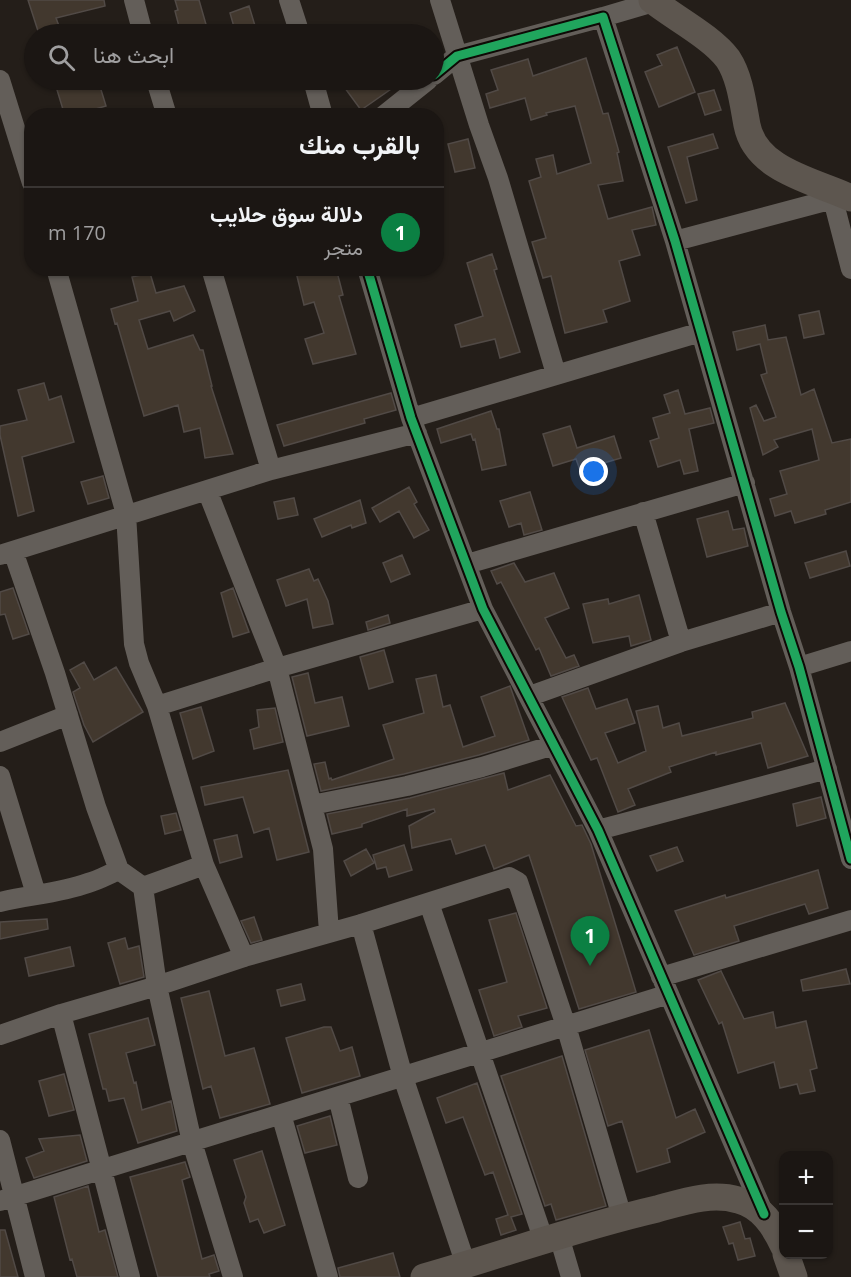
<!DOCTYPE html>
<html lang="ar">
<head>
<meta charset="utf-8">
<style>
	:root { --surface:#1b1613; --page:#241f1c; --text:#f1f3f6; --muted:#a09fa0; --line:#393533; --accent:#0b8043 }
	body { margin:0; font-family:"Open Sans",Vazirmatn,sans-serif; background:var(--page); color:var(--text); direction:rtl }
	.controls { position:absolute; right:18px; bottom:18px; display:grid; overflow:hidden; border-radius:12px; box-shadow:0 2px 4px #0004 }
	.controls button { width:54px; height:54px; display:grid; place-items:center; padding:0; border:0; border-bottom:2px solid var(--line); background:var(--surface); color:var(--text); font:30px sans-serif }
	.you { position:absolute; left:594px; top:472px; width:21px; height:21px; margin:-15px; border:4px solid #fff; border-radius:50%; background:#1a73e8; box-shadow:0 0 0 9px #1a73e833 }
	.badge { display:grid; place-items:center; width:39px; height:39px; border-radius:50%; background:var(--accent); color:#fff; font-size:20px; font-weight:700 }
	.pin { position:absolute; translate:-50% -50px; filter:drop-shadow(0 2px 3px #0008) }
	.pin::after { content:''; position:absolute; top:32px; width:21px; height:18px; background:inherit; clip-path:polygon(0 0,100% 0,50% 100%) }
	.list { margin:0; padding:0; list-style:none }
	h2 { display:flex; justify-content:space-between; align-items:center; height:78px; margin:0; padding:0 24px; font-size:26px }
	h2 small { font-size:20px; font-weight:400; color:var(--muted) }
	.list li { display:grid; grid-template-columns:39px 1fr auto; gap:18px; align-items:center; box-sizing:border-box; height:90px; padding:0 24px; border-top:2px solid var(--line) }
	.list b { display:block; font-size:22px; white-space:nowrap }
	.list p { margin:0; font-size:20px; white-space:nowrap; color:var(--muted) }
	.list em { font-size:20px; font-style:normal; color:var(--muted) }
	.icon { flex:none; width:33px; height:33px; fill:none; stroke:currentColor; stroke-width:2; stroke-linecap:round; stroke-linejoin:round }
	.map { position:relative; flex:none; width:851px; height:1277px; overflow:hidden; direction:ltr }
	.search { position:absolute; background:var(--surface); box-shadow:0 2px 4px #0004; left:24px; top:24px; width:420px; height:66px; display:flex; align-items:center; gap:15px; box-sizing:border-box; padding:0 21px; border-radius:33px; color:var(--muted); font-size:22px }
	.panel { position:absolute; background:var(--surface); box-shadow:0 2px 4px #0004; left:24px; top:108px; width:420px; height:168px; border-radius:24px; direction:rtl }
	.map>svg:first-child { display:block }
	.building { fill:#42382e; stroke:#514a46; stroke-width:1.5 }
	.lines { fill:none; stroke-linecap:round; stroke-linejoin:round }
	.street { stroke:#635e59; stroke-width:20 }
	.secondary { stroke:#5d564f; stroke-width:27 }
	.cycleway-casing { stroke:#0e0905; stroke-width:13 }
	.cycleway { stroke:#20a55d; stroke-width:9 }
</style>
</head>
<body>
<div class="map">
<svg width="851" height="1277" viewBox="0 0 851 1277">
	<rect width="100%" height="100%" fill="#241e19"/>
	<path class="building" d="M28,0H104L105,6L56,18L62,34H39Z
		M175,0H199L207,28L181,34L175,11L178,10Z
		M249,6L256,29L236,34L230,13Z
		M677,47L695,92L659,107L645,72L662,65L657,55Z
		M586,58L603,114L608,113L619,152L617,153L623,181L598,185L608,219L652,207L656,225L632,230L640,255L619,261L630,301L603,310L607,322L565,333L551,276L543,278L532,242L546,238L529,181L541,177L536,159L553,155L557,174L591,163L575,106L546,113L547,115L531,120L525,98L490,108L486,94L498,90L491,70L528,59L533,76Z
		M54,80H72L74,86L98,80L106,106L92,110L94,116H65Z
		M339,80H404L361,110Z
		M714,90L721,110L705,115L698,94Z
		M713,134L718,148L687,157L697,200L686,203L668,147Z
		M468,139L475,168L455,172L448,144Z
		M492,254L497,269L494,270L520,352L500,358L495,339L461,347L455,325L483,316L467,263Z
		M295,268H336L343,295L339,296L356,354L313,364L305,339L324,333L314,302L304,305Z
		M150,273L156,293L184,286L195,311L174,321L170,311L139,320L148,349L193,335L200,350H203L212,386H211L233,454L205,458L200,428L184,432L178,405L144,416L117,323L115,324L111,309L138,301L132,277Z
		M819,311L824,334L804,338L799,315Z
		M765,325L768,340L786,337L801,395L814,389L832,443L851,439V502L825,510L826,514L795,523L791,511L775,516L770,499L787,494L780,471L819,460L812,429L774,440L778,447L763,455L750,408L756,405L764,421L776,417L761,375L767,373L760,344L737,350L733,332Z
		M44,383L49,400L61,396L74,442L22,457L34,511L18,516L0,435V426L27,420L18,390Z
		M678,390L685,414L710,408L714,423L689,429L698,471L684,474L680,460L658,467L650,441L659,438L653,418L670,413L664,395Z
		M391,393L396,410L364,419L365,423L284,446L277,425Z
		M491,411L497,429H499L506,465L482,470L475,439L473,440L471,434L441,443L437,429Z
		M570,426L577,448L614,436L621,458L580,470L576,459L553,466L543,434Z
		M103,476L109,498L88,504L81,482Z
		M409,487L417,502L414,504L429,530L414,538L399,511L380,522L372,508Z
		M530,492L542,530L524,535L521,523L509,527L500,501Z
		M294,498L298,515L278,519L274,502Z
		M360,500L366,523L352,528L351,525L322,537L314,519Z
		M728,511L733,530L744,528L748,546L707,557L697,519Z
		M846,551L850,566L810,578L805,563Z
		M402,555L410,574L391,582L383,563Z
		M514,563L525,582L554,573L569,608L545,618L566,658L574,655L579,666L551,676L539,648L536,650L501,582L497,584L491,571Z
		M309,569L314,581L318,579L328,601L333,624L313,628L307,599L286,606L277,580Z
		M13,588L29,634L13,639L5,614L0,615V592Z
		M233,588L249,632L233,637L221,593Z
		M639,595L651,640L631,646L629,636L593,643L583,604L608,599L609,604Z
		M388,615L390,623L368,630L366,622Z
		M384,650L393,682L369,689L360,657Z
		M84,662L94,680L116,667L143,712L93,742L84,725L73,692L80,688L70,670Z
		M308,673L315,703L342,697L349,726L307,736L292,677Z
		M436,675L443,707L450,705L463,747L495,736L481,697L510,686L529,740L479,755L404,774L321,791L314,764L325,762L329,779L331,778L332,780L394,759L383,725L424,713L416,679Z
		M588,688L596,709L627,699L635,723L605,733L618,763L646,751L636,711L658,706L663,728L679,723L682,736L753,718L752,712L785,703L808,756L768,768L761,743L716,755V752L669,767L671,772L628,789L635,805L618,812L597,758L591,760L562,697Z
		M201,707L214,751L193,759L180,713Z
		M275,708L283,742L254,749L250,730L259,727L257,710Z
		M288,770L309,852L277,860L269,828L254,833L243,797L205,805L201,787Z
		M504,773L508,790L550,775L576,826L582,825L591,844L636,992L579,1009L529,855L494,869L485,845L456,854L451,839L412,848L409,826L435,812L434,809L407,816V809L362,824V827L332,834L327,814L410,798Z
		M821,797L826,818L797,826L793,804Z
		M176,813L181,830L165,834L161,816Z
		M237,835L242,857L220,863L214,840Z
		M404,845L412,870L389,877L386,867L377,869L373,855Z
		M677,847L683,861L657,871L650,856Z
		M366,849L374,863L351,876L344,861Z
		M818,870L828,908L809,914L805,904L734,926L739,941L694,955L675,911L725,895L726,898Z
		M516,913L547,1008L518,1016L522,1027L494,1036L479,990L507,982L489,920Z
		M254,917L262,940L251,943L241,921Z
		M47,919L48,929L0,939V922Z
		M125,938L128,949L139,946L144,977L120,984L108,943Z
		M70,947L74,966L29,976L25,958Z
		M846,969L850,984L803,991L801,980Z
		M721,971L744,1019L773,1012L776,1028L806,1021L817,1068L810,1070L815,1091L800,1094L797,1084L780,1088L774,1062L738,1073L722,1022L719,1024L698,980Z
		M301,984L305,1000L281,1006L277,990Z
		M209,991L225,1056L254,1048L270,1104L220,1118L211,1086L203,1089L181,998Z
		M148,1018L155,1045L126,1053L134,1083L136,1082L142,1110L171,1101L177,1131L138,1143L124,1098L109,1101L106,1089H103L89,1034Z
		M324,1027H331L340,1051L352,1047L360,1076L302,1093L286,1038Z
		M649,1030L676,1118L695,1109L705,1132L667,1149L670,1162L637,1172L622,1121L608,1126L585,1050Z
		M562,1056L606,1206L556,1220L551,1204L545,1206L501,1076Z
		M64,1074L74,1110L49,1116L39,1081Z
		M477,1083L522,1214L511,1217L516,1230L501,1235L496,1219L508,1215L493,1172L485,1175L463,1117L446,1123L437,1098Z
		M330,1116L337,1145L305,1153L297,1126Z
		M80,1135L87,1161L34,1178L26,1158L44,1151L39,1139Z
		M262,1151L285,1225L264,1233L258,1219L250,1222L244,1203L246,1197L234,1160Z
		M185,1162L190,1177L182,1180L202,1259L214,1255L219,1271L209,1274L210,1277H158L130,1177Z
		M88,1186L99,1232L105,1230L118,1277H77L72,1259L70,1260L54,1197Z
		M740,1222L745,1239L750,1238L755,1256L738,1260L733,1243L729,1244L723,1227Z
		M0,1230H5L18,1277H0Z
		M393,1253L400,1277H340L338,1268Z"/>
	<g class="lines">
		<path class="street" d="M134,0L143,34
			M289,0L300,34
			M440,0L479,125L498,178L556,374
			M603,17L654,2
			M434,75L457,56L603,17L675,241L781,612L799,667L851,859
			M0,80L32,183
			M156,80L167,116
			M313,80L323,116
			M383,116L428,80
			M830,188L851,269
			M675,241L833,199
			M56,268L126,514L134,644L139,663L157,706L204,865L244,957
			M211,268L271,470
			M367,268L411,418L483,609L598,830L764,1214
			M411,418L701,332
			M207,490L277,668L323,849L329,932
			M643,512L681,642
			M13,551L55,673L96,807L119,870L143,887
			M0,555L271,470L417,433
			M467,564L745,483
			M799,667L851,651
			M530,696L681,642L781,612
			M157,706L277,668L483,609
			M0,742L68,715
			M0,776L36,894
			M312,805L407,786L482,767L554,745
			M598,830L827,769
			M204,865L143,887L157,986L192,1142L233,1277
			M0,902C29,895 60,893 88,883C99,880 109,874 119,870
			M429,903L544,1241
			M361,924L403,1077L466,1265
			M661,977L851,920
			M61,1014L130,1277
			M0,1035L61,1014L157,986L244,957L361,924L509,877L518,882L566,1026L622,1217
			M338,1097L358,1178
			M281,1114L328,1277
			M0,1140L35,1277
			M0,1201L669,994
			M559,1236L571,1277"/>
		<path class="secondary" d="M652,0C673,17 712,37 728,59C740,77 743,104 747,125C756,171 815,181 851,198
			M786,1254L794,1277
			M424,1277C502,1255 578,1227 657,1209C683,1202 711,1192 738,1200C761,1206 774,1225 784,1247"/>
		<defs>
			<path id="cycleway" d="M434,75L457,56L603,17L675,241L781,612L799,667L851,859
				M367,268L411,418L483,609L598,830L764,1214"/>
		</defs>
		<use href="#cycleway" class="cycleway-casing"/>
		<use href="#cycleway" class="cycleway"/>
	</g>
</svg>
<div class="controls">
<button>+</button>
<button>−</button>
</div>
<div class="you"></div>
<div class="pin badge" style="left:590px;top:966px">1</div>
<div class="search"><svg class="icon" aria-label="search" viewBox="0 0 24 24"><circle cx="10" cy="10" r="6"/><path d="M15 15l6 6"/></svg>ابحث هنا</div>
<section class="panel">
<h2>بالقرب منك<small></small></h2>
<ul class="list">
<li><span class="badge">1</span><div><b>دلالة سوق حلايب</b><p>متجر</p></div><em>170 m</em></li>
</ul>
</section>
</div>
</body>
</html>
